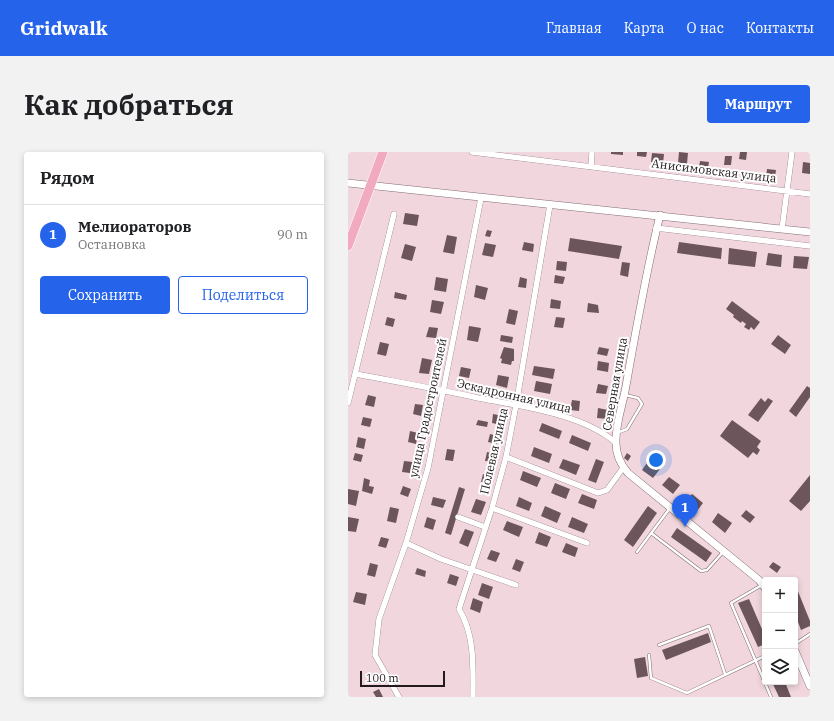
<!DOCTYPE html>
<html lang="ru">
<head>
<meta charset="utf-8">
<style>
	:root { --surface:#fff; --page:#f2f2f2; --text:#202124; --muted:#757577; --line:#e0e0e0; --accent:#2563eb }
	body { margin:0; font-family:"IBM Plex Serif",serif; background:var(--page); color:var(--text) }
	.controls { position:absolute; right:12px; bottom:12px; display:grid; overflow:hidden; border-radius:4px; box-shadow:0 2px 6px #0003 }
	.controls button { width:36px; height:36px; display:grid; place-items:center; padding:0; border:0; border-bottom:1px solid var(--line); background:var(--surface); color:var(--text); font:20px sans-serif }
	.scale { position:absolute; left:12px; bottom:10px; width:85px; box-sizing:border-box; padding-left:4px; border:2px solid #231a1d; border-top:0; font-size:11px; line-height:14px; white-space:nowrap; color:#231a1d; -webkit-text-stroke:3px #fff; paint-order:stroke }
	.you { position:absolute; left:308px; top:308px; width:14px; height:14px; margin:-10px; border:3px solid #fff; border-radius:50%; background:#1a73e8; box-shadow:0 0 0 6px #1a73e833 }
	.badge { display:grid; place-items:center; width:26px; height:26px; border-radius:50%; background:var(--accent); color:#fff; font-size:13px; font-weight:700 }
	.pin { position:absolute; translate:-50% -33px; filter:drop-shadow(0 1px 2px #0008) }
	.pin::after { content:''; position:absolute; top:21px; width:14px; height:12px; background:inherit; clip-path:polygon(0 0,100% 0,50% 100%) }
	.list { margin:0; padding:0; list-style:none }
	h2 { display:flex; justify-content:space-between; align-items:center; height:52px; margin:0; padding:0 16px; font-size:17px }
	h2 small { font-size:13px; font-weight:400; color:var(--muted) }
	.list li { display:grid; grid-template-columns:26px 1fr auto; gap:12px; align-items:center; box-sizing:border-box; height:60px; padding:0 16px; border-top:1px solid var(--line) }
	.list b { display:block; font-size:15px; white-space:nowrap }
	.list p { margin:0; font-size:13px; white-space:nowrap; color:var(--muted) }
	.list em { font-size:13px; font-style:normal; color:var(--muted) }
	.actions { display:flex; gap:8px; padding:12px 16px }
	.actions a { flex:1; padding:9px 0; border:1px solid var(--accent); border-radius:4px; text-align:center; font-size:14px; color:var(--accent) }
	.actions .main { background:var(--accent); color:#fff }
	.icon { flex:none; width:22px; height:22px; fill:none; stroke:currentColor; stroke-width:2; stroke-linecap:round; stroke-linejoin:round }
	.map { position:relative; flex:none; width:462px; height:545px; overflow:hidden; border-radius:4px }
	header { display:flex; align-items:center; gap:24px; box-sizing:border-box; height:56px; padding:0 20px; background:var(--accent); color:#fff }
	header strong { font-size:19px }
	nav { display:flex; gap:22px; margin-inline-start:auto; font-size:14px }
	.intro { display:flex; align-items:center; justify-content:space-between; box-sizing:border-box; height:96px; padding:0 24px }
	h1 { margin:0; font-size:28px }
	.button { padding:10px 18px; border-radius:4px; background:var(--accent); color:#fff; font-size:14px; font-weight:700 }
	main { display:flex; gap:24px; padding:0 24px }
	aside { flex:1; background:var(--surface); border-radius:4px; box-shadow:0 2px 6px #0003 }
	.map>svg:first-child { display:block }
	.building { fill:#6c565b }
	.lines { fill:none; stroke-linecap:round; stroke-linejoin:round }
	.service-casing { stroke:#836d72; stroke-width:3.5 }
	.minor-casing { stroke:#836d72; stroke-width:6 }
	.tertiary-casing { stroke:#836d72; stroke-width:8 }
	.primary-casing { stroke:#fff; stroke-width:10 }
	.service { stroke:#fff; stroke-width:2.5 }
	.minor { stroke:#fff; stroke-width:5.5 }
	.tertiary { stroke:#fff; stroke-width:7 }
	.primary { stroke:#f1aabf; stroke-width:9 }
	.labels { text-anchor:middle; stroke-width:4; stroke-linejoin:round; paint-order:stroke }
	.street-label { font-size:12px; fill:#231a1d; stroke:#fff }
</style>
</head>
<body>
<header>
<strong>Gridwalk</strong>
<nav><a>Главная</a><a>Карта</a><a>О нас</a><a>Контакты</a></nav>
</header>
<div class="intro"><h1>Как добраться</h1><a class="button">Маршрут</a></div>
<main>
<aside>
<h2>Рядом<small></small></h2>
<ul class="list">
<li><span class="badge">1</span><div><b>Мелиораторов</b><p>Остановка</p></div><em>90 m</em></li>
</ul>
<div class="actions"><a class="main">Сохранить</a><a>Поделиться</a></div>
</aside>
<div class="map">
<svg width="462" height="545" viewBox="0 0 462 545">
	<rect width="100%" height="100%" fill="#f1d7dd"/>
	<path class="building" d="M263,0H275V3L263,2Z
		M289,0H299L298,5L289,4Z
		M331,0L340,1L339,12L330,11Z
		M392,0H399L398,8L391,7Z
		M304,1L316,2L315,12L303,10Z
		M377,4H384L383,13H376Z
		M352,9L361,10L360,16L351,15Z
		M455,10L462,11V22L454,21Z
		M419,17L428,18L427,25H418Z
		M57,61L71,63L69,74L55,72Z
		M139,78L144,79L142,85L137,84Z
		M99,83L109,85L106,102L95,100Z
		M222,86L274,94L271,107L220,99Z
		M176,90L186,92L185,100L174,98Z
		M331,90L374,96L373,107L329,101Z
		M137,91L148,93L145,105L134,103Z
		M57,92L68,95L64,109L53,106Z
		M381,96L409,100L407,115L380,112Z
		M420,101L434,103L433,115L418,113Z
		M446,104L461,105L459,117L445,116Z
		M209,109L219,110L218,119L208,118Z
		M274,110L282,111L280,125L272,123Z
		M207,123L217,125L215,132L206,131Z
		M88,125L100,127L98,140L86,138Z
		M172,125L179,127L178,136L170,135Z
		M128,133L140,136L137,148L126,145Z
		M47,140L59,143L58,148L46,146Z
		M203,147L213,149L212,157L202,156Z
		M84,148L96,150L93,162L82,160Z
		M384,149L412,170L406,178L403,175L401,178L396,175L398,172L394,169L393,171L385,165L386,163L378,157Z
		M240,151L250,153L251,161L239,160Z
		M161,157L170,159L167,173L158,171Z
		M39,165L47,167L45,175L37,173Z
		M208,165L217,166L215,176L206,175Z
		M121,174L133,176L130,190L119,188Z
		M81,175L90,176L88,186L78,185Z
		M153,183L165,185L164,191L152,189Z
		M430,183L443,193L437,202L423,192Z
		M32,190L41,192L38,204L29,202Z
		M156,195L166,197V209H164L163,213L153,211L154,207L152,206Z
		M251,195L261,197L259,204L249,202Z
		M74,206L84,208L81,222L71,221Z
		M250,209L261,211L260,220L249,218Z
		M186,214L207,217L205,227L184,223Z
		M113,215L123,217L121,226L111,224Z
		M150,223L161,225L159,236L148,233Z
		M188,229L204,232L202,242L186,239Z
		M250,232L260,234L258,242L248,241Z
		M459,234L462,236V245L448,265L441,259Z
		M20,243L28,245L26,255L17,253Z
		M413,246L417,250L420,246L425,249L410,270L400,263Z
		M224,248L232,249L231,259L222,258Z
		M67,252L75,253L73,264L65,262Z
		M250,256L260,258L259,267L249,266Z
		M145,262L155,264L153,273L144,271Z
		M15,265L24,267L22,275L13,273Z
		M130,268L140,270L139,275L128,273Z
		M384,268L413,289L409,295L412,298L409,303L405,300L400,306L372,284Z
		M194,271L214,279L211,287L191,279Z
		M62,279L70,281L68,292L60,290Z
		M142,282L150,284L149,292L140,290Z
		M224,283L243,291L240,299L221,291Z
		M10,285L18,287L16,297L8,295Z
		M186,295L204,302L201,311L183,304Z
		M99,297L107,298L105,309L97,308Z
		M139,300L147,302L146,310L137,309Z
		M7,301L15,303L13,310L5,308Z
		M279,301L283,304L280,309L276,306Z
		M215,307L232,313L228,323L211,316Z
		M248,307L256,310L248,331L240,328Z
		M301,308L312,317L305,326L294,318Z
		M56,309L65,310L62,321L54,320Z
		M175,319L193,326L189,335L172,328Z
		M135,322L143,324L142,332L133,330Z
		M462,323V349L453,359L441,349Z
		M321,325L332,333L325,342L314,333Z
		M16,326L22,328L21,334L26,335L24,342L14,339Z
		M207,331L222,337L218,347L203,341Z
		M55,334L63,337L60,345L52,342Z
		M111,335L117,337L103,383L97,381Z
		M0,337L11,339L8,354L0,352Z
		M234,342L249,348L246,357L230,351Z
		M344,342L355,351L348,360L337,351Z
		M85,345L98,348L95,356L83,353Z
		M171,345L184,351L181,359L168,354Z
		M128,347L138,350L133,363L123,360Z
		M197,354L213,361L209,371L193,364Z
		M300,354L309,361L285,395L276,388Z
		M42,355L51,357L48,371L39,369Z
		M398,358L407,365L402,371L393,364Z
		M370,361L384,371L377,381L364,370Z
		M0,365L11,367L8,380L0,379Z
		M79,365L88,368L85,378L76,375Z
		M224,365L240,372L236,381L220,375Z
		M159,369L175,375L171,385L155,378Z
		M329,376L364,401L358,410L323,385Z
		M117,377L126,380L120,395L111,391Z
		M191,380L203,385L199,395L187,391Z
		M33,385L41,387L38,396L30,394Z
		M218,391L230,396L227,405L214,400Z
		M143,398L152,401L148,410L139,407Z
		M168,407L176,410L172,420L164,417Z
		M425,410L433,415L429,421L421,415Z
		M22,411L30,413L27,425L19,423Z
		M69,416L78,419L77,425L67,422Z
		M102,422L111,425L108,434L99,431Z
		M134,431L145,435L141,447L130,443Z
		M447,432L462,469V474L453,478L447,462Z
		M8,440L19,442L17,453L5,450Z
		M125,446L135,450L132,461L122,457Z
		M401,447L417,484V492L410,495L390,451Z
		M360,481L363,490L318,508L314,498Z
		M297,505L300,524L289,526L286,507Z
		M424,530H437L443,545H431Z
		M31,537L35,545H28L25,540Z"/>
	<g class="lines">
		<defs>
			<path id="service" d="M269,281L279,277L294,252L290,246L277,243
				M303,381L353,419L359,418L375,400
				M289,400L322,356
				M414,433L383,451L423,545
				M447,492L462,482
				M311,493L361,474L377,522
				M301,503L303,526L339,541L417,504"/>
			<path id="minor" d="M124,0L462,42
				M243,15L244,0
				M308,76L462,94
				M434,77L444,0
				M8,222C49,230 90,237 130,246C172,254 236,262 268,291
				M0,251L46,62
				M158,305L250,341L259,338L275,316
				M144,356L239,391
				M110,365L137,375
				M58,391L93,407L168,433
				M51,545L27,503L31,467L58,391L80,316L133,46
				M125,545C125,515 127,483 111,457L144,356L158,305L168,253L202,53"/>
			<path id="tertiary" d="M0,31L462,80
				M312,63C298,120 288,177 278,234C275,252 267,273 268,291C268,302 273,313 280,321L411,428L417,436
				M447,499L462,534"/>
			<path id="primary" d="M0,94L35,0"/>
		</defs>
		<use href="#service" class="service-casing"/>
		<use href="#minor" class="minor-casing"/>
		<use href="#tertiary" class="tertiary-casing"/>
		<use href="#primary" class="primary-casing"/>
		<use href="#service" class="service"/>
		<use href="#minor" class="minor"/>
		<use href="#tertiary" class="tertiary"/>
		<use href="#primary" class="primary"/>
	</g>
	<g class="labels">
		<g class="street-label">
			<text transform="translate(366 19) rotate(7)" y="4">Анисимовская улица</text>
			<text transform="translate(267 232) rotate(-80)" y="4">Северная улица</text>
			<text transform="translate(166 244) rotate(13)" y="4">Эскадронная улица</text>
			<text transform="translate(80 256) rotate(-78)" y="4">улица Градостроителей</text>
			<text transform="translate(146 299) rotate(-77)" y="4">Полевая улица</text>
		</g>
	</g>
</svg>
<div class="controls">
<button>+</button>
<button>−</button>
<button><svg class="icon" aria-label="layers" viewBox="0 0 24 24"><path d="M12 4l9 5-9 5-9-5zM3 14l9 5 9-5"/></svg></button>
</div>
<div class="scale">100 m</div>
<div class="you"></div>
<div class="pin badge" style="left:337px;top:375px">1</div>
</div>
</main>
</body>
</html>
